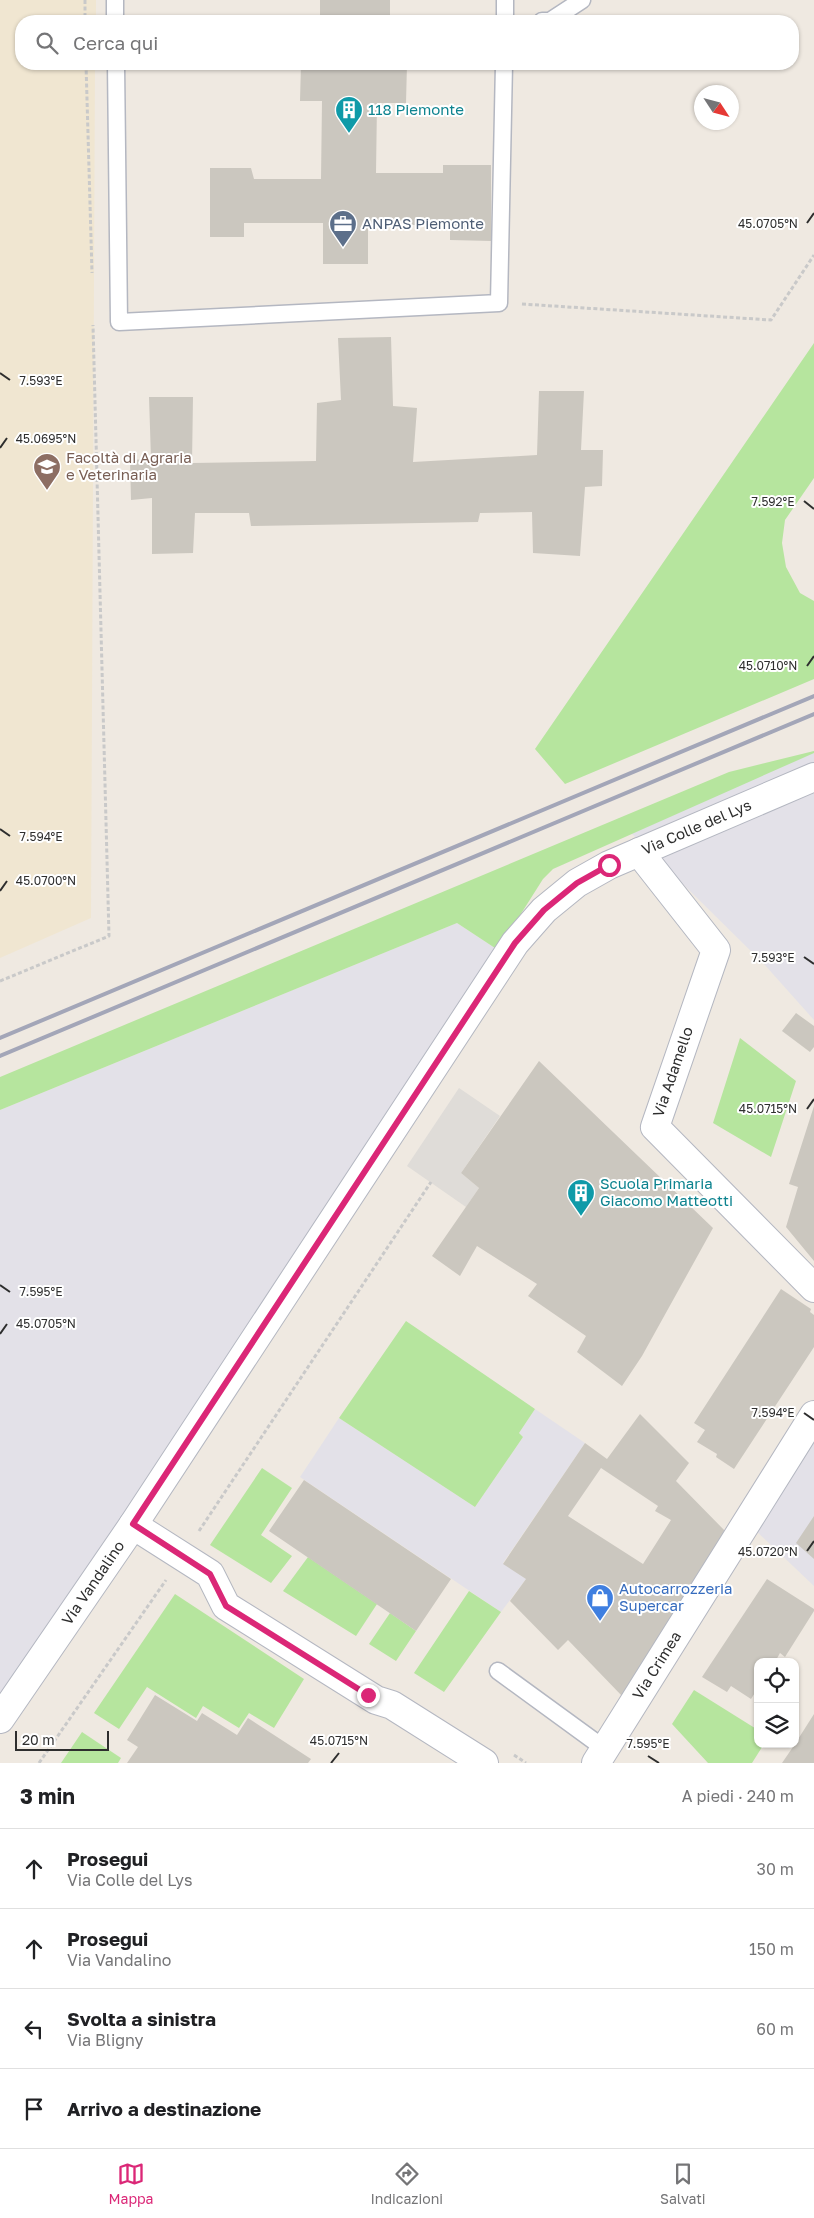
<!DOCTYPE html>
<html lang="it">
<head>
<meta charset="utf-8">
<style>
	:root { --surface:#fff; --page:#f2f2f2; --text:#202124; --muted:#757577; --line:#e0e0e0; --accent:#db2777 }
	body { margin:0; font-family:"Golos Text",sans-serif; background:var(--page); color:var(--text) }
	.controls { position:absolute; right:15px; bottom:15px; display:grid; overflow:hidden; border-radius:10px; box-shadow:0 1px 4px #0004 }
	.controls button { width:45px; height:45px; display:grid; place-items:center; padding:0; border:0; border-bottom:1px solid var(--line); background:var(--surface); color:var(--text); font:25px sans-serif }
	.compass { position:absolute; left:694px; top:85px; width:45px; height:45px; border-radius:50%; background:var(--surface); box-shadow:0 1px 4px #0004; rotate:126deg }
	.scale { position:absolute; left:15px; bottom:12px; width:94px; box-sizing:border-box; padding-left:5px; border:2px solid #2e2e2e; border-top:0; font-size:14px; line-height:18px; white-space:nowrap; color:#2e2e2e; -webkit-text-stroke:4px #fff; paint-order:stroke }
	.stop { position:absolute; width:15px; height:15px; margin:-11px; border:4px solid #db2777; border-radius:50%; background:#fff }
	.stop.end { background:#db2777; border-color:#fff; box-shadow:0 1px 5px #0008 }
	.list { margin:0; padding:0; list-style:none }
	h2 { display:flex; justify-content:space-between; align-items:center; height:65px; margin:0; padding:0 20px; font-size:21px }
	h2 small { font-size:16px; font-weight:400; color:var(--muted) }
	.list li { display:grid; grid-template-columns:32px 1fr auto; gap:15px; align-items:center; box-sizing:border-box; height:80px; padding:0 20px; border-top:1px solid var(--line) }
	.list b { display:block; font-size:19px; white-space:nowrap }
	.list p { margin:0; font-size:16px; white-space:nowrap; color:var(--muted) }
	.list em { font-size:16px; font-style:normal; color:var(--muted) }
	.icon { flex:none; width:28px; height:28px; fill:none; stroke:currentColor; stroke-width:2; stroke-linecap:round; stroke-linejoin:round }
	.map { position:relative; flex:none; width:814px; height:1763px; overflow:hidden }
	.search { position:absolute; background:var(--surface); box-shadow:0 1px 4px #0004; left:15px; right:15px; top:15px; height:55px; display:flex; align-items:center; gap:12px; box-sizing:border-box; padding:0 18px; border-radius:20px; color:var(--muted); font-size:19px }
	.sheet { height:385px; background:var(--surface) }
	nav { display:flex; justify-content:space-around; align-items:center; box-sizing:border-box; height:70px; border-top:1px solid var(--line); background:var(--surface); font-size:14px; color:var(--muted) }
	nav a { display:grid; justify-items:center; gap:2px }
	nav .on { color:var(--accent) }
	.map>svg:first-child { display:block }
	.industrial { fill:#e3e1e8 }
	.education { fill:#f0e6d1 }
	.green { fill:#b6e59e }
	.plaza { fill:#dfdcd8 }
	.building { fill:#cbc7bf; fill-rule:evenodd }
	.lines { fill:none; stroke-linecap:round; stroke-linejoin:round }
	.lane-casing { stroke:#b4b7c1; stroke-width:19 }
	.street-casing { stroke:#b4b7c1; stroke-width:30 }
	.path { stroke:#c9c9c9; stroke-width:3; stroke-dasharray:4 2.5; stroke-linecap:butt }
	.lane { stroke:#fff; stroke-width:16 }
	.street { stroke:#fff; stroke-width:28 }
	.rail { stroke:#a3a6b8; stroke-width:4 }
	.route { stroke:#db2777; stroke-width:6 }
	.ticks { fill:none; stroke:#2e2e2e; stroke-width:2 }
	.labels { text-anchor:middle; stroke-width:4; stroke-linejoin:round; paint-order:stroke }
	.culture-label { font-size:15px; fill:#0d838f; stroke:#fff; text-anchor:start }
	.service-label { font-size:15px; fill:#4e5e75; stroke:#fff; text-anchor:start }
	.education-label { font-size:15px; fill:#785e54; stroke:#fff; text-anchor:start }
	.street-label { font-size:15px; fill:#2e2e2e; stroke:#fff }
	.shop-label { font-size:15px; fill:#366cbe; stroke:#fff; text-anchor:start }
	.ticks-label { font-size:12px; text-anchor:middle; fill:#2e2e2e; stroke:#fff; stroke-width:4; stroke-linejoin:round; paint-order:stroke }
</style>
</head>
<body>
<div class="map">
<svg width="814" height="1763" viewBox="0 0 814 1763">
	<rect width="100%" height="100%" fill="#efe9e1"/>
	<path class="industrial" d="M814,751V1020L764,964L617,819Z
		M457,923L498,950L0,1711V1110Z
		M535,1409L585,1443L503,1563L526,1579L501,1612L300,1477L339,1418L475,1507L523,1437L519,1433Z
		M814,1430V1586L753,1528Z"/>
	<path class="education" d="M0,0H96V21H21V64H95L91,918L0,958Z"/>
	<path class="green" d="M814,343V478L785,520L782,543L786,567L800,593L814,601V679L565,784L535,749Z
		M814,751V753L553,869L543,879L498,950L457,923L0,1110V1077L729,772Z
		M740,1038L796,1081L771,1157L713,1123Z
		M406,1321L535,1409L519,1433L523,1437L475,1507L339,1418Z
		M262,1468L292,1488L261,1535L292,1556L271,1583L210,1545Z
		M308,1557L377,1604L356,1636L283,1591Z
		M469,1591L501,1612L444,1692L414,1673Z
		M175,1594L304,1679L274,1728L249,1713L239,1728L203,1706L196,1718L147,1687L119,1729L94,1713Z
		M390,1613L416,1631L396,1661L369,1644Z
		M694,1690L758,1730V1744H764L752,1763H708L672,1724Z
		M82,1732L121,1758L118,1763H61Z"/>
	<path class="plaza" d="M459,1088L500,1116L461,1173L479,1188L466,1207L407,1166Z"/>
	<path class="building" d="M320,0H390V21H320Z
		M301,64H407L406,103H377L376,173H443V165H491V241L450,240V225H368V264H323V223H244V237H210V168H251L254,179H321L322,101H300Z
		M391,337L393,406L417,408L413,462L537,455L539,391H584L581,450H603L602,486L585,487L580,556L533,553L532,512L480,513L478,522L251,526L249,513H195L193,553L152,554V498L131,500L130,460L151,459L149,397H193L192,463L316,461L317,403L341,400L338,338Z
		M796,1013L814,1026V1047L810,1052L782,1031Z
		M539,1061L713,1228L642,1356L622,1386L577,1352L586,1336L528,1296L537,1284L477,1246L460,1276L432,1256L479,1188L461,1173Z
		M814,1106V1261L786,1227L798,1187L789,1184Z
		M781,1289L811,1309L810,1312L814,1315V1347L734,1469L716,1457L717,1454L697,1442L705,1430L694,1423Z
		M640,1414L689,1463L676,1481L726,1532L622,1696L568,1640L558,1650L510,1601L526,1579L503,1564L585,1443L607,1459ZM601,1468L658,1506L655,1511L671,1520L643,1564L568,1516Z
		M304,1480L451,1579L416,1631L269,1531Z
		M814,1516V1559L796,1543Z
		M767,1579L814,1609V1611L785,1657L780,1653L775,1662H758V1688L751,1699L731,1686L727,1692L702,1677Z
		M155,1695L197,1721L202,1713L237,1735L248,1718L311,1759L308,1763H127L138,1747L127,1740Z
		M814,1714V1763H782L795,1744Z"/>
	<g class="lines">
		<defs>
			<path id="lane" d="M115,0V21
				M505,21V0
				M542,21H550L582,0
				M116,64L119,322L499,303L504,64
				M498,1671L605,1749"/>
			<g id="street">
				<path d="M639,852L716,950L655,1127L814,1288"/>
				<path d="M133,1525L210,1574L226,1606L376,1700L392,1705L484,1763"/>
				<path id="s1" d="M0,1719L133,1525L515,943L544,910L577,883L609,865L814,777"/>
				<path id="s2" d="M596,1763L814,1415"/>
			</g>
		</defs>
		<use href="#lane" class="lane-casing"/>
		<use href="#street" class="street-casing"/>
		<path class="path" d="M85,0V21
			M86,64L92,273
			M522,304L771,320L814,255
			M0,981L109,936L93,325
			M199,1531L431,1182
			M514,1755L526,1763
			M39,1763L166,1580"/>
		<use href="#lane" class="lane"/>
		<use href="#street" class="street"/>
		<path class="rail" d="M0,1038L814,696
			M0,1056L814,714"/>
	</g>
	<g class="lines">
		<path class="route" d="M368,1695L226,1606L210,1574L133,1524L515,943L544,910L577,883L609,865"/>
	</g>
	<path class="ticks" d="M807,223L814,213M0,373L10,380M0,448L7,438M804,501L814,509M807,666L814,656M0,829L10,836M0,891L7,881M804,957L814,964M807,1109L814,1099M0,1285L10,1292M0,1334L7,1324M804,1413L814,1420M807,1551L814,1541M648,1756L659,1763M331,1763L339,1753"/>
	<defs>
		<symbol id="building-pin" viewBox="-11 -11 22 30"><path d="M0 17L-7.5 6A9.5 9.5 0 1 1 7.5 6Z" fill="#0f9aa8" stroke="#fff"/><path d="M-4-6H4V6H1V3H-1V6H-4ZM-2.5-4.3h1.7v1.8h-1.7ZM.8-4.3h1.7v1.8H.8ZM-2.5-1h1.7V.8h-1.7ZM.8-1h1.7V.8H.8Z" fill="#fff"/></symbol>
		<symbol id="office-pin" viewBox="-11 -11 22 30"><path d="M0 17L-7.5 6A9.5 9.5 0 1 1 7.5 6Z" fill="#5c6f8a" stroke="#fff"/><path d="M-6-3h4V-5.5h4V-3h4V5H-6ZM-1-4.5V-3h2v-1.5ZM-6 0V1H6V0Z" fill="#fff"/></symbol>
		<symbol id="university-pin" viewBox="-11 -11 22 30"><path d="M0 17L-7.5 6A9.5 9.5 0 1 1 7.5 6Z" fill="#8d6e63" stroke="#fff"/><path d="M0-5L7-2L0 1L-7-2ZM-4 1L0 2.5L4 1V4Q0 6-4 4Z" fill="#fff"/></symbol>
		<symbol id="shop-pin" viewBox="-11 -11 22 30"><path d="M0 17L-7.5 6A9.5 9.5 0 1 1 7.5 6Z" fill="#3f7fe0" stroke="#fff"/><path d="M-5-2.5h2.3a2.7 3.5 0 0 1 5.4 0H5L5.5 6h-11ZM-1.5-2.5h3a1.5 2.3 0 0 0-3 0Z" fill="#fff"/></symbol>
	</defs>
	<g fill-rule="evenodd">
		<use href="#building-pin" x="333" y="94" width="32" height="43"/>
		<use href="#office-pin" x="327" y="208" width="32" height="43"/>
		<use href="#university-pin" x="31" y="451" width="32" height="43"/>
		<use href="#building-pin" x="565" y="1177" width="32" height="43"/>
		<use href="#shop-pin" x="584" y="1582" width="32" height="43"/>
	</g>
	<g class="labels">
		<g class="culture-label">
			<text x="368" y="115">118 Piemonte</text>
			<text x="600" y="1189">Scuola Primaria<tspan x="600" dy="17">Giacomo Matteotti</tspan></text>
		</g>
		<g class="service-label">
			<text x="362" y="229">ANPAS Piemonte</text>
		</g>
		<g class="education-label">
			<text x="66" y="463">Facoltà di Agraria<tspan x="66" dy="17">e Veterinaria</tspan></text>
		</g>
		<g class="street-label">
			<text dy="5" stroke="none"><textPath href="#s1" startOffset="1150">Via Colle del Lys</textPath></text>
			<text transform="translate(673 1072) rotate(-71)" y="5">Via Adamello</text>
			<text dy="5" stroke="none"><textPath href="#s1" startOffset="165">Via Vandalino</textPath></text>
			<text dy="5" stroke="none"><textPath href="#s2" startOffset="115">Via Crimea</textPath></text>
		</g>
		<g class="shop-label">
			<text x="619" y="1594">Autocarrozzeria<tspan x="619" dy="17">Supercar</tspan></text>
		</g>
	</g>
	<g class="ticks-label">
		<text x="768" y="228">45.0705°N</text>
		<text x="41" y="385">7.593°E</text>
		<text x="46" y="443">45.0695°N</text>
		<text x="773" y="506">7.592°E</text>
		<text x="768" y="670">45.0710°N</text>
		<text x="41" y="841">7.594°E</text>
		<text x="46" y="885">45.0700°N</text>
		<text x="773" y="962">7.593°E</text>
		<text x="768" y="1113">45.0715°N</text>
		<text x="41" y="1296">7.595°E</text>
		<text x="46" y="1328">45.0705°N</text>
		<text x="773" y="1417">7.594°E</text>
		<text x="768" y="1556">45.0720°N</text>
		<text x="339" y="1745">45.0715°N</text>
		<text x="648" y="1748">7.595°E</text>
	</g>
</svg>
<div class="controls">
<button><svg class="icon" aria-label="locate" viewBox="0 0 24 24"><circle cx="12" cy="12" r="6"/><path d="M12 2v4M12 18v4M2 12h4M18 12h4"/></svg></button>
<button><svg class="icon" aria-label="layers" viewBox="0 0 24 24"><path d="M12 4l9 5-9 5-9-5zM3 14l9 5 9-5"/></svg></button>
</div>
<svg class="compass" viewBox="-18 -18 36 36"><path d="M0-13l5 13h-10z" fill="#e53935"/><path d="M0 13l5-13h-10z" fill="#757577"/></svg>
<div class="scale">20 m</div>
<div class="stop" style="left:609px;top:865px"></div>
<div class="stop end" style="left:368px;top:1695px"></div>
<div class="search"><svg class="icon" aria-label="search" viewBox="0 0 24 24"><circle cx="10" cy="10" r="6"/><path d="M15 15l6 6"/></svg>Cerca qui</div>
</div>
<section class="sheet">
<h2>3 min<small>A piedi · 240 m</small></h2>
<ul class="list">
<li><svg class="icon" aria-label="ahead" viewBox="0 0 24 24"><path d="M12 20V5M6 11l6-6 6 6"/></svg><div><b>Prosegui</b><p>Via Colle del Lys</p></div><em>30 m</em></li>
<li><svg class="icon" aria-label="ahead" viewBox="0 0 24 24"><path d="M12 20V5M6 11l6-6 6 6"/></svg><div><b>Prosegui</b><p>Via Vandalino</p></div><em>150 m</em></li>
<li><svg class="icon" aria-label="left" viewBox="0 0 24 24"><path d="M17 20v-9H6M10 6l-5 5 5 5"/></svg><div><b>Svolta a sinistra</b><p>Via Bligny</p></div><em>60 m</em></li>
<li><svg class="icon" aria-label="arrive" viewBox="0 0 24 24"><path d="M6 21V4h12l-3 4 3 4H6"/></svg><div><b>Arrivo a destinazione</b></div></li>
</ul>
</section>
<nav>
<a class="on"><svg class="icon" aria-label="map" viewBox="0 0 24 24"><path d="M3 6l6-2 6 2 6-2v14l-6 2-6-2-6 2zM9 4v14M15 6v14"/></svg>Mappa</a>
<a><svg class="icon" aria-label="directions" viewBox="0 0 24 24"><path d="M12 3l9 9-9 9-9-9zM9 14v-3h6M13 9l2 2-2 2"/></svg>Indicazioni</a>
<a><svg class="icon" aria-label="saved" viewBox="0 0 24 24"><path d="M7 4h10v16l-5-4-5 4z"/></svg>Salvati</a>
</nav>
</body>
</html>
